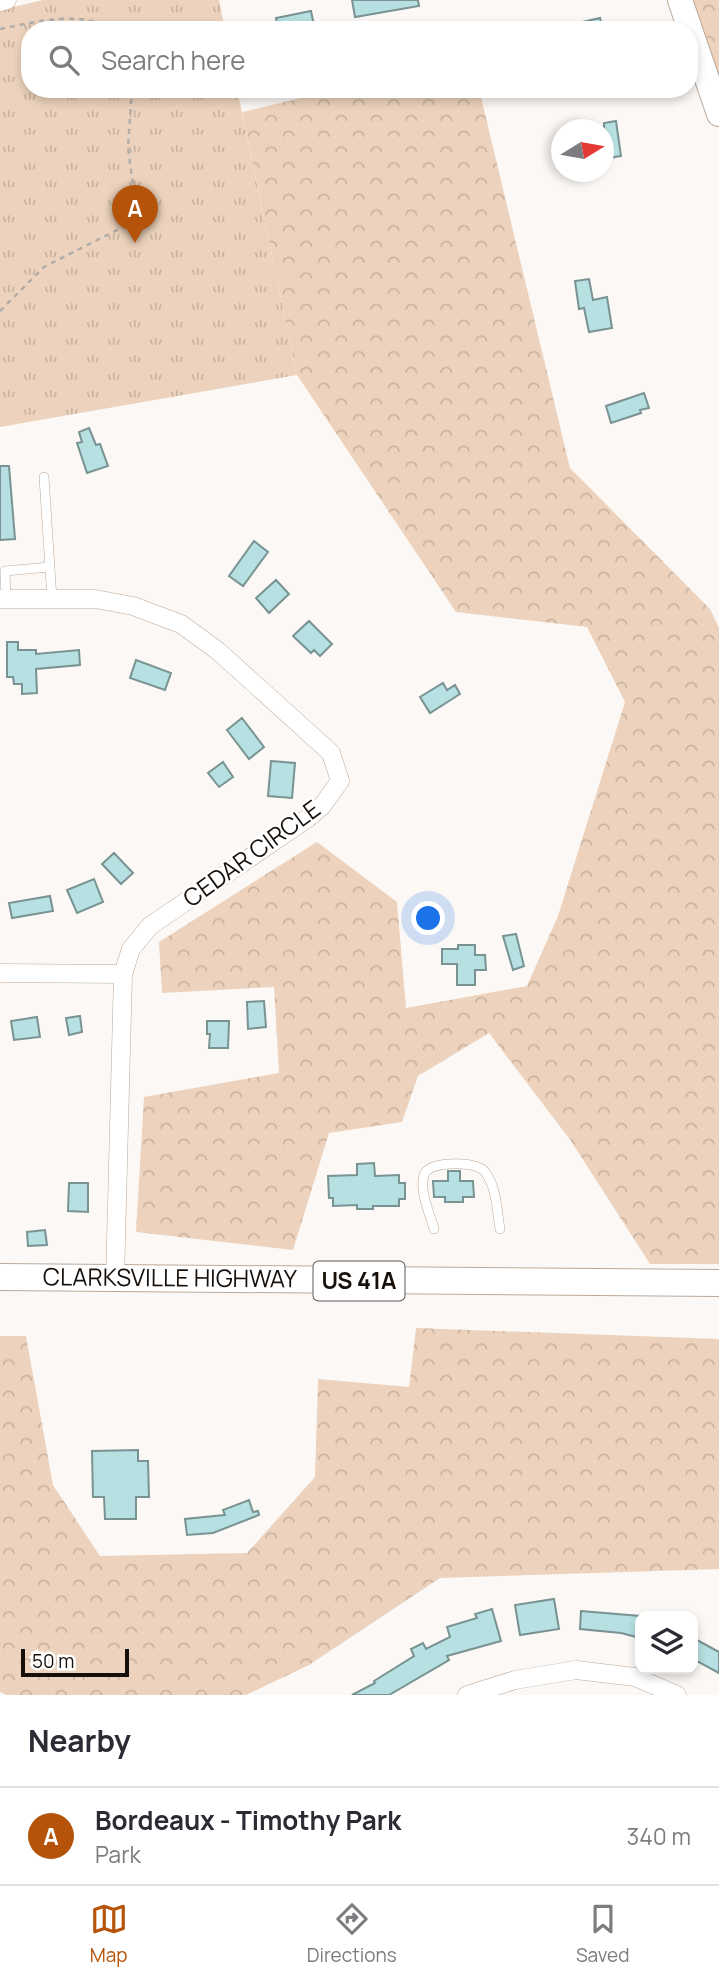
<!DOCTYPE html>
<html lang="en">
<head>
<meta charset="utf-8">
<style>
	:root { --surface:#fff; --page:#f7f7f7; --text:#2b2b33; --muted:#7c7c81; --line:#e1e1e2; --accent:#b45309 }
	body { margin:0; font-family:Manrope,sans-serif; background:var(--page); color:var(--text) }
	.controls { position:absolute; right:21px; bottom:21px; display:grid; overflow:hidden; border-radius:14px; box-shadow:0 4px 10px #0003 }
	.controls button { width:63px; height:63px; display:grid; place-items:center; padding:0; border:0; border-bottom:2px solid var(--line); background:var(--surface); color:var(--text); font:35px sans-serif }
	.compass { position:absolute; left:551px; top:119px; width:63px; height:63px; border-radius:50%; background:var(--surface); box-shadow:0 4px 10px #0003; rotate:79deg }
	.scale { position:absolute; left:21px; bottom:18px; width:108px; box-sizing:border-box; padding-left:7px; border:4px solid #160f0a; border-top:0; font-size:19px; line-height:24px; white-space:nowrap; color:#160f0a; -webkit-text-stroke:5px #fff; paint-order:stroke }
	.you { position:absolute; left:429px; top:919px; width:24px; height:24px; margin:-18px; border:5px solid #fff; border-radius:50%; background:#1a73e8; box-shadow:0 0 0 10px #1a73e833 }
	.badge { display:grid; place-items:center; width:46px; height:46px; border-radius:50%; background:var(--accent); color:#fff; font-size:23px; font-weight:700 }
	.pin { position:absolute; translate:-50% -58px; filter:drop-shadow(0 2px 4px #0008) }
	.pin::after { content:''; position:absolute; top:37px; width:24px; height:21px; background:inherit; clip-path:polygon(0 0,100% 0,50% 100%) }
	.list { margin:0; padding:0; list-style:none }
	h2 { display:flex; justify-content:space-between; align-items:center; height:91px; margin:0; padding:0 28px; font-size:30px }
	h2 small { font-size:23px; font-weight:400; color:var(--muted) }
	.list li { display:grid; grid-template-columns:46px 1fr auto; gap:21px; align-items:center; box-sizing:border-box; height:98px; padding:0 28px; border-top:2px solid var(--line) }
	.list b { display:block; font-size:26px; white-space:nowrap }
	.list p { margin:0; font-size:23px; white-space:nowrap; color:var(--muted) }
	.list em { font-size:23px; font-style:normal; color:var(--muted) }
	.icon { flex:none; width:38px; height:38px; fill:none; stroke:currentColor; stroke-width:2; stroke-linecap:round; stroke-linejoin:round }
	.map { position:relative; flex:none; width:719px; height:1695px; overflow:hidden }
	.search { position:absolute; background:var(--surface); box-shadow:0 4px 10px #0003; left:21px; right:21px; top:21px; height:77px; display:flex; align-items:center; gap:18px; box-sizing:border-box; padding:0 24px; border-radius:28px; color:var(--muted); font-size:26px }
	.sheet { height:189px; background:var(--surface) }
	nav { display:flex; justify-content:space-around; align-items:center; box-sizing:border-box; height:98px; border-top:2px solid var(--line); background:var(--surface); font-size:19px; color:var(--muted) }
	nav a { display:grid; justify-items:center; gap:4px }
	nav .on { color:var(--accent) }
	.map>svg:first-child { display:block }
	.grass { fill:url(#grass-tufts) }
	.forest { fill:url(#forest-crowns) }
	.building { fill:#b6e0e1; stroke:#799393; stroke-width:2 }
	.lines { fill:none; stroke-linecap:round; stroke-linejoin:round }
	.lane-casing { stroke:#bba99a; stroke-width:10 }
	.street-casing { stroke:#bba99a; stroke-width:19 }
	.secondary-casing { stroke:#bba99a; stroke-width:26 }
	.primary-casing { stroke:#bba99a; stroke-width:28 }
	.path { stroke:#b2ada9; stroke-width:2.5; stroke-dasharray:5 5; stroke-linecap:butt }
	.lane { stroke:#fff; stroke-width:9 }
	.street { stroke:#fff; stroke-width:18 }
	.secondary { stroke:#fff; stroke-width:24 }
	.primary { stroke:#fff; stroke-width:26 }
	.labels { text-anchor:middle; stroke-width:5; stroke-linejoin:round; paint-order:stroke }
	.shield { fill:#fff; stroke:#5c5754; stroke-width:2 }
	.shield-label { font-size:23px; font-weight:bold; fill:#160f0a }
	.street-label { font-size:24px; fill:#160f0a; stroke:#fff }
</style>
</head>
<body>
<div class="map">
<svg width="719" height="1695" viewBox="0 0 719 1695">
	<defs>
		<pattern id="grass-tufts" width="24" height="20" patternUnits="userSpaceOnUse" patternTransform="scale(1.75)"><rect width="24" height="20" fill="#edd3bd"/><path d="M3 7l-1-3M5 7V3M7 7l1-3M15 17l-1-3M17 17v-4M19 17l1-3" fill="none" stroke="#cab4a1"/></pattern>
		<pattern id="forest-crowns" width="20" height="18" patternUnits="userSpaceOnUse" patternTransform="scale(1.75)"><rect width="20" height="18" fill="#edd3bd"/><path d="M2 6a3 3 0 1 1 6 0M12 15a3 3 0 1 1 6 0" fill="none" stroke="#cab4a1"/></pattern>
	</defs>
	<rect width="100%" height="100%" fill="#fcf8f5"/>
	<path class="grass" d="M43,0H219L225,30H30V89H237L297,375L0,427V10Z"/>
	<path class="forest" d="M680,0H719V114Z
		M338,89H479L570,468L710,609L719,628V1264H650L571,1141L489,1033L418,1076L402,1122L329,1133L293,1250L136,1232L144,1097L279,1073L274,987L162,993L159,942L317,842L397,902L406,1008L527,986L558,916L625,702L587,627L456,612L297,375L242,112Z
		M416,1328L719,1339V1569L440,1578L309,1665L246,1695H6L0,1692V1336H26L53,1485L100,1556L247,1553L315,1477L318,1379L409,1387Z"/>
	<path class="building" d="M352,0H418L419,6L355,17Z
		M311,11L315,30H278L276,18Z
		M600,18L603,30H569V25Z
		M616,121L621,156L604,159V123Z
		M589,279L593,300L607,297L612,328L589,332L584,308L579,309L575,281Z
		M644,393L649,408L640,410L641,413L611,423L606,406Z
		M89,428L96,445L100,444L108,466L87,473L77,443L82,442L79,432Z
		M0,466H9L15,539L0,540Z
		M254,541L268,552L243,586L229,576Z
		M276,580L289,594L269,613L256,598Z
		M309,621L332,644L320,656L314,650L311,653L293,636Z
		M7,642H18V650H36V654L79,650L80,665L36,669L37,693L22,694V684H14L13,677H7Z
		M136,660L171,673L165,690L130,678Z
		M443,683L447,690L455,685L460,694L430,713L420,697Z
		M242,718L264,747L249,759L227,730Z
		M271,761L295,763L292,798L268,796Z
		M223,762L233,777L219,787L208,773Z
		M114,853L133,873L121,884L102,864Z
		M94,879L103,902L77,913L67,890Z
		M50,896L53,911L12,918L9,903Z
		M516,934L524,966L513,970L503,936Z
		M458,945H475V955H485L486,970H475V985H457V964H442V949H458Z
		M264,1001L266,1027L248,1029L247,1002Z
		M80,1016L82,1032L69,1035L66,1018Z
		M37,1017L40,1037L14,1040L11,1021Z
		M207,1021H229L228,1048H209L210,1034H207Z
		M374,1163L375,1176L399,1175V1183H405V1199H399V1206H373V1209H357V1205L333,1206V1198H329L328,1176L357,1175V1164Z
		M448,1171H460V1181H473L474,1197H463V1202H445V1197H434L433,1181H448Z
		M69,1183H88V1212L68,1211Z
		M45,1230L47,1245L28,1246L27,1232Z
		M138,1450V1461H148L149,1497H136V1519H105L104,1497H93L92,1451Z
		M249,1500L253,1512L258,1511L259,1515L213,1533L187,1535L185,1519L225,1515L223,1510Z
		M554,1599L559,1629L520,1635L515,1605Z
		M492,1609L501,1641L447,1656L449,1660L389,1695H352L375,1683L374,1681L414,1656L411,1649L423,1643L426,1649L450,1637L447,1627L477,1618L475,1614Z
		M581,1611L640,1616V1638L621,1633L580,1629Z
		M697,1640L719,1652V1673L693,1659V1647Z"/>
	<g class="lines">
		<defs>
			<path id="lane" d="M44,477L52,599
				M6,599L5,571L50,567
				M434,1229C430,1214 419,1191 424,1175C429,1161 468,1162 480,1168C483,1169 486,1173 487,1175C497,1190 497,1212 500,1229"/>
			<path id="street" d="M0,2L7,0
				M0,599H95L133,606L181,624L218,651L331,753L340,781L322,806L308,818L150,926L131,949L123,974L115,1279
				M0,973L123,974
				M467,1695L515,1680L576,1670L635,1677L677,1695"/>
			<path id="secondary" d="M680,0L719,114"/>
			<g id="primary">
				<path id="s1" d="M0,1277L719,1283"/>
			</g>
		</defs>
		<use href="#lane" class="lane-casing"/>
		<use href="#street" class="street-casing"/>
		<use href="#secondary" class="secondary-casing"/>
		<use href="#primary" class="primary-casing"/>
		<path class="path" d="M0,29C40,21 79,10 117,30
			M0,311L44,267L127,225L135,216L136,209L128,147L132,89"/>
		<use href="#lane" class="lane"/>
		<use href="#street" class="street"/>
		<use href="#secondary" class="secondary"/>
		<use href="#primary" class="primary"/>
	</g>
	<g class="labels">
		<rect class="shield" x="313.5" y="1261.5" width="91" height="39" rx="5"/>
		<g class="shield-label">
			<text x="359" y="1289">US 41A</text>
		</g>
		<g class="street-label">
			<text transform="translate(252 854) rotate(-36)" y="8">CEDAR CIRCLE</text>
			<text dy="8" stroke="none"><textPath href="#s1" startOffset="170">CLARKSVILLE HIGHWAY</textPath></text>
		</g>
	</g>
</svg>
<div class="controls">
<button><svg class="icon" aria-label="layers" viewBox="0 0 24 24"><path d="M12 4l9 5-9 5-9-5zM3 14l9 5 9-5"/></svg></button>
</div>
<svg class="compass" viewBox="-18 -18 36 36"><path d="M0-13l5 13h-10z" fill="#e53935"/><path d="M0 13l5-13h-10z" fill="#7c7c81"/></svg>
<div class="scale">50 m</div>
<div class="you"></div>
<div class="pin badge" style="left:135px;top:243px">A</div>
<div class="search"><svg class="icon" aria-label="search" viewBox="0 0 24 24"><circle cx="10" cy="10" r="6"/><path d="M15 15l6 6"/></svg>Search here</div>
</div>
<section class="sheet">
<h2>Nearby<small></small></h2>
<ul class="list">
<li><span class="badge">A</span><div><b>Bordeaux - Timothy Park</b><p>Park</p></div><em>340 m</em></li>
</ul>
</section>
<nav>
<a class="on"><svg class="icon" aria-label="map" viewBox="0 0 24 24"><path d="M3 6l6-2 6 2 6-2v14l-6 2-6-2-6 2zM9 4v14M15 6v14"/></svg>Map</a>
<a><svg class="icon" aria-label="directions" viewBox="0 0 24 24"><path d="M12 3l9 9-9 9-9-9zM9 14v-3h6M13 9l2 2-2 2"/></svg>Directions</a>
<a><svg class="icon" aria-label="saved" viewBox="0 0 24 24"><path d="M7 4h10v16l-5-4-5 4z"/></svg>Saved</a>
</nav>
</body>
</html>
